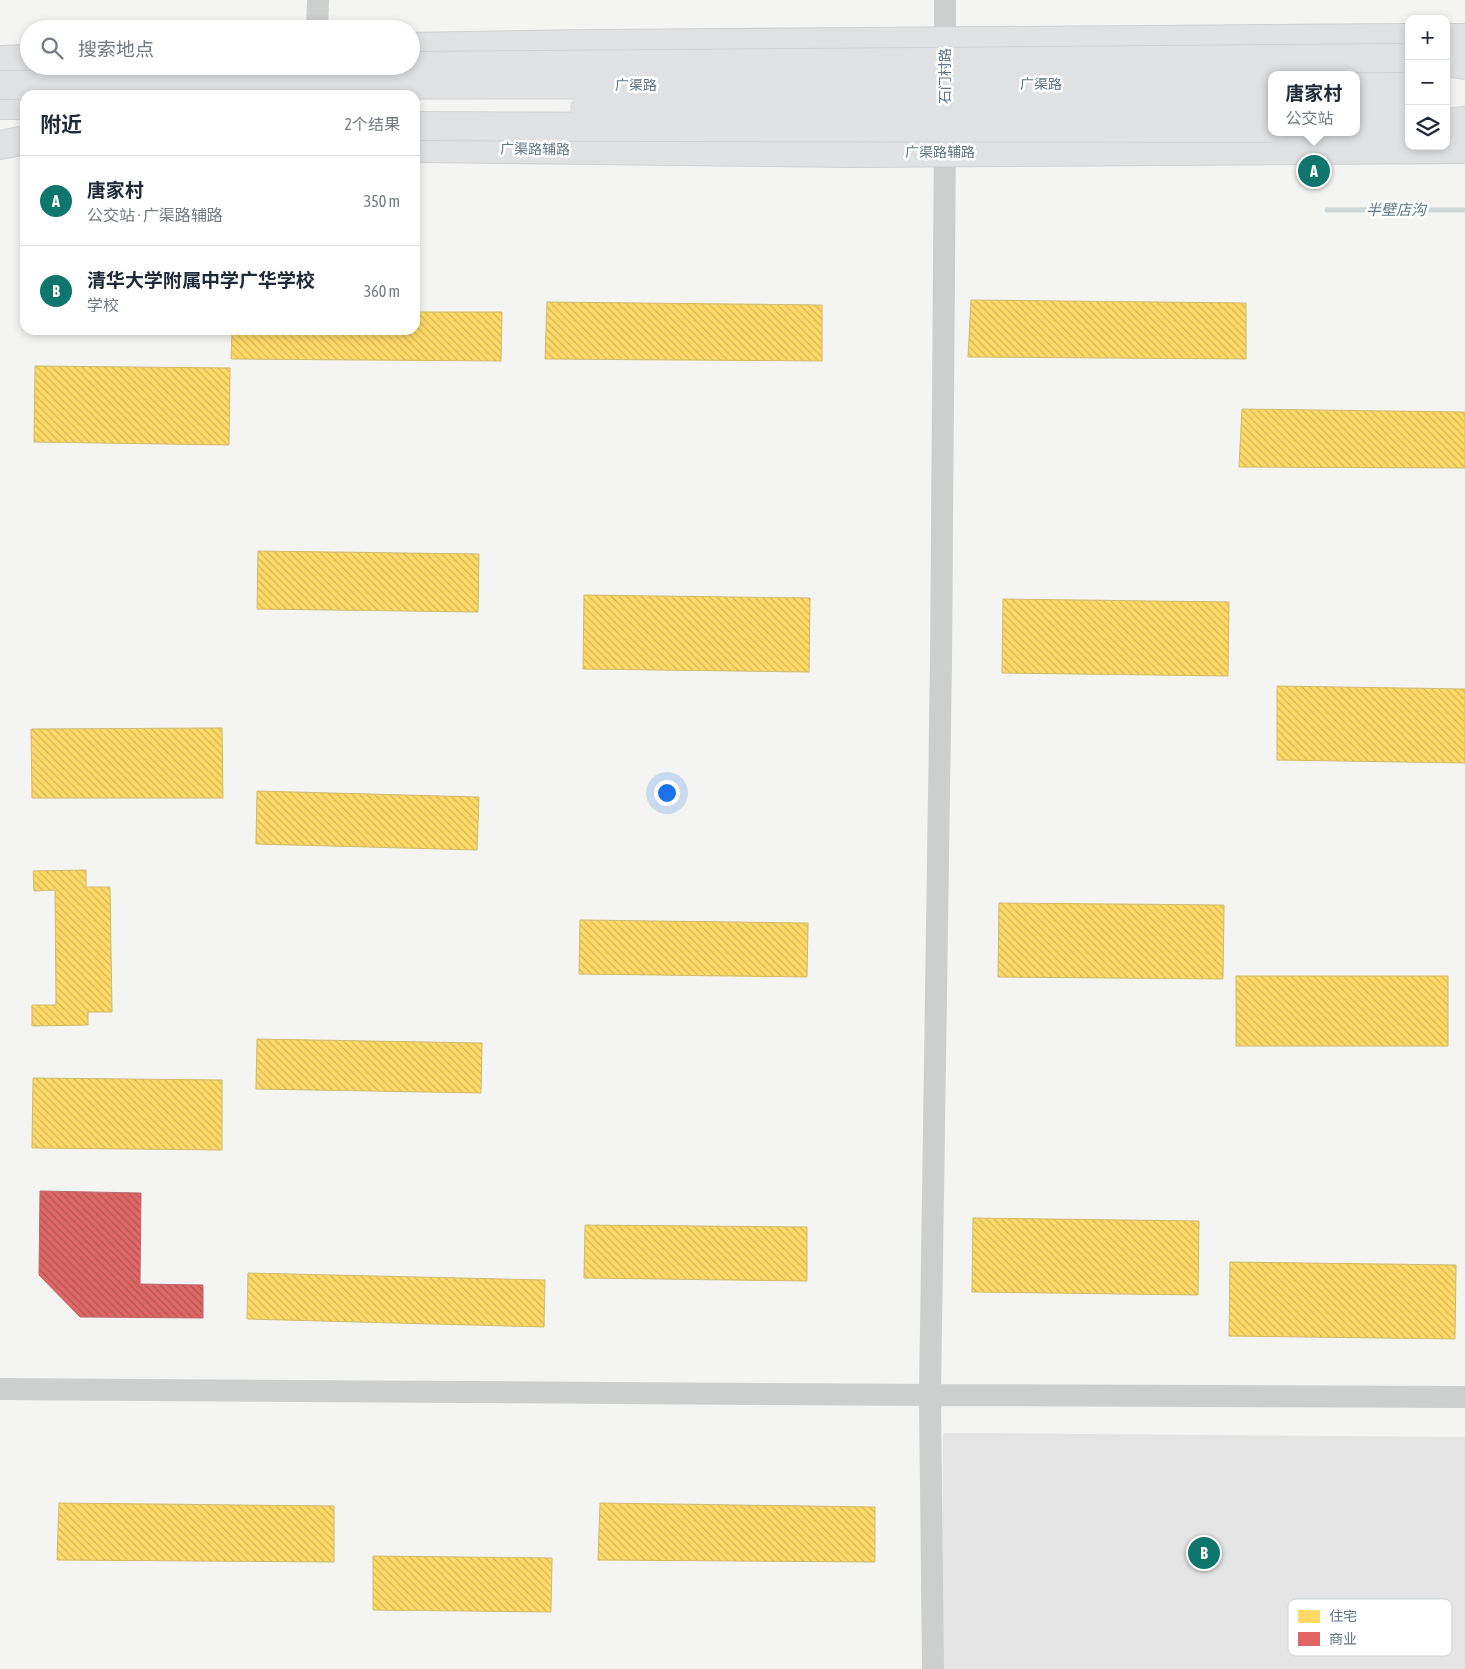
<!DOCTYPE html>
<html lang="zh">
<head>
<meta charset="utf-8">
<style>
	:root { --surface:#fff; --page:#f6f6f7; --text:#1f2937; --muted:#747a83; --line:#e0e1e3; --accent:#0f766e }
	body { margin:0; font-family:"Asap Condensed","Noto Sans SC",sans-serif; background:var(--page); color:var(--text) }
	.controls { position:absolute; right:15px; top:15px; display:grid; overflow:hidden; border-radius:10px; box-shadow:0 2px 8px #0003 }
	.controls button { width:45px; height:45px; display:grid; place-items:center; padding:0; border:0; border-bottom:1px solid var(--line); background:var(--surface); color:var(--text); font:25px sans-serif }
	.you { position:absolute; left:666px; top:792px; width:18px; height:18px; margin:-12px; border:4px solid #fff; border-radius:50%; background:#1a73e8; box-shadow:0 0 0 8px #1a73e833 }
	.badge { display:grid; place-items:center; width:32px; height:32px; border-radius:50%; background:var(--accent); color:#fff; font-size:16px; font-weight:700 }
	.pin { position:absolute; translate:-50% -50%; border:2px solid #fff; box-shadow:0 1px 5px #0006 }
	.popup { position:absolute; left:1268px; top:71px; width:92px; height:65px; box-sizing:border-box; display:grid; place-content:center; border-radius:10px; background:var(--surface); filter:drop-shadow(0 1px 4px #0005); font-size:16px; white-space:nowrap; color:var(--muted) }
	.popup b { font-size:19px; color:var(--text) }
	.popup::after { content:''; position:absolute; left:50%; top:100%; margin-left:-10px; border:10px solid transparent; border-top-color:var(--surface) }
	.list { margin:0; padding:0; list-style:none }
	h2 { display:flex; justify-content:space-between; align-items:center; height:65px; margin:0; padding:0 20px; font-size:21px }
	h2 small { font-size:16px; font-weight:400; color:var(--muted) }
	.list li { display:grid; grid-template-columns:32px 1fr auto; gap:15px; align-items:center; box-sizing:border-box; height:90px; padding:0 20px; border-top:1px solid var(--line) }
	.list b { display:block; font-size:19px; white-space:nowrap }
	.list p { margin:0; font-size:16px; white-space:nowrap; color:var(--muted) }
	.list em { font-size:16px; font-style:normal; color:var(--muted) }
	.icon { flex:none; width:28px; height:28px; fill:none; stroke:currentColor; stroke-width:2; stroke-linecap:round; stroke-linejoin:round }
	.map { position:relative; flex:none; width:1465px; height:1669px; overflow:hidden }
	.search { position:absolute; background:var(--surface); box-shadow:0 2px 8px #0003; left:20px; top:20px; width:400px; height:55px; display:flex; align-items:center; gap:12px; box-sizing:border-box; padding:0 18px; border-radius:28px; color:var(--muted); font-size:19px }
	.panel { position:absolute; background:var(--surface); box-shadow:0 2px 8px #0003; left:20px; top:90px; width:400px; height:245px; border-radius:15px }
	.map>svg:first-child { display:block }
	.built { fill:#e3e4e3 }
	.homes { fill:url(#homes-back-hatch); stroke:#d0bb6f }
	.shops { fill:url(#shops-back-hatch); stroke:#ba6a6f }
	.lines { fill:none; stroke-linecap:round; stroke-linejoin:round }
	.stream { stroke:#ced6d9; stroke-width:5 }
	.major-casing { stroke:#cfd1d1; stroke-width:30 }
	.highway-casing { stroke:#d1d2d2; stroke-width:30 }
	.minor { stroke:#cdcfcf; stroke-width:22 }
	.major { stroke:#e0e1e2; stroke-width:28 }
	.highway { stroke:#e0e1e2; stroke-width:28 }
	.highway-bridge-casing { stroke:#d1d2d2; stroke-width:30; stroke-linecap:butt }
	.highway-bridge { stroke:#e0e1e2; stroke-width:28 }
	.labels { text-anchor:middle; stroke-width:5; stroke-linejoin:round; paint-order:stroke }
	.street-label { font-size:14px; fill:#617585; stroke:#fff }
	.water-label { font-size:15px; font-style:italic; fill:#5d7883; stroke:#fff }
	.key { fill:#fff; stroke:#d0d6da; stroke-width:1 }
	.key-label { font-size:14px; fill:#617585 }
</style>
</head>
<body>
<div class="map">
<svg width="1465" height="1669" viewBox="0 0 1465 1669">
	<defs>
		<pattern id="homes-back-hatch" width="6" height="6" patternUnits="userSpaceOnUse" patternTransform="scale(1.25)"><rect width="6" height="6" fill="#ffd966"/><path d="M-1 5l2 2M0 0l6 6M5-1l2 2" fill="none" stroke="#d2b55a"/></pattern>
		<pattern id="shops-back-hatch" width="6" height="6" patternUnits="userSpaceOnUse" patternTransform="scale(1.25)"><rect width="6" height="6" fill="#e06666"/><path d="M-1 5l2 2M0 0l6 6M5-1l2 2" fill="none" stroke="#af5556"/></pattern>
	</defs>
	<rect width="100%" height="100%" fill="#f4f4f2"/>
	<path class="built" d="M943,1433L1465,1437V1669H942Z"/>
	<path class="homes" d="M971,300L1246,303V359L968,357Z
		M547,302L822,305V361L545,359Z
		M415,312H502L501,361L231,359L232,330H415Z
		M35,366L230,368L229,445L34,442Z
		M1242,409L1465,412V468L1239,467Z
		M258,551L479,554L478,612L257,609Z
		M584,595L810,598L809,672L583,669Z
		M1003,599L1229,602L1228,676L1002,673Z
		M1277,686L1465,689V763L1277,760Z
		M222,728L223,798H32L31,729Z
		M257,791L479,797L477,850L256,844Z
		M86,870V887H110L112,1012H88V1025L32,1026V1005H56L55,890L34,891L33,871Z
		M999,903L1224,905L1223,979L998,977Z
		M580,920L808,923L807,977L579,974Z
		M1236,976H1448V1046H1236Z
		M257,1039L482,1043L481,1093L256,1089Z
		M33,1078L222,1080V1150L32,1148Z
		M973,1218L1199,1221L1198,1295L972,1292Z
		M585,1225L807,1227V1281L584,1278Z
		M1230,1262L1456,1265L1455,1339L1229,1336Z
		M248,1273L545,1280L544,1327L247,1319Z
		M59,1503L334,1506V1562L57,1560Z
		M600,1503L875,1507V1562L598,1560Z
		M373,1556L552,1558L551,1612L373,1610Z"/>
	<path class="shops" d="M40,1191L141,1193L140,1284L203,1285V1318L80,1317L39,1275Z"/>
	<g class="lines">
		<path class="stream" d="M1327,210H1465"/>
		<defs>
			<path id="major" d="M1446,38H1465
				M411,47L590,44L1409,38
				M0,60L29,59
				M415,148L853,153L1465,149"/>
			<path id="highway" d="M1446,62L1465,65
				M314,66H323
				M1356,83L1409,80
				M0,105H25
				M1356,106H1409
				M1446,123L1465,121
				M1356,128H1409
				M0,145L25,140"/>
		</defs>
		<use href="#major" class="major-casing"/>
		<use href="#highway" class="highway-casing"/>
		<path class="minor" d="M945,0V58
			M317,29L318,0
			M0,1389L930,1395L1465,1397
			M933,1669L930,1395L941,660L945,135"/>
		<use href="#major" class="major"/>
		<use href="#highway" class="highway"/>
		<defs>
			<path id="highway-bridge" d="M411,66L1409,58
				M0,85L1272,84
				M584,108L1272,106
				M415,126L660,127L1272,128"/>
		</defs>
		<use href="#highway-bridge" class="highway-bridge-casing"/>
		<use href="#highway-bridge" class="highway-bridge"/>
	</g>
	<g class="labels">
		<g class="street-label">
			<text transform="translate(945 76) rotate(-90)" y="5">石门村路</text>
			<text x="1041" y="89">广渠路</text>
			<text x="636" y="90">广渠路</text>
			<text transform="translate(535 149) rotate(1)" y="5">广渠路辅路</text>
			<text x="940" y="157">广渠路辅路</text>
		</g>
		<g class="water-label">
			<text x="1396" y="215">半壁店沟</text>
		</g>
	</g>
	<rect x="1288" y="1599" width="164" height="57" rx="8" class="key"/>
	<rect x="1298" y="1610" width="22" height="13" fill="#ffd966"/>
	<rect x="1298" y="1632" width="22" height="14" fill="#e06666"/>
	<g class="key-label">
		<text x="1329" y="1621">住宅</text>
		<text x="1329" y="1644">商业</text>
	</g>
</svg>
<div class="controls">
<button>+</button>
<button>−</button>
<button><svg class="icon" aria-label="layers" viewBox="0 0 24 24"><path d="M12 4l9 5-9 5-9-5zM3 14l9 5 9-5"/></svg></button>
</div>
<div class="you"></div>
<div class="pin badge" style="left:1314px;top:171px">A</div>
<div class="popup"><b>唐家村</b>公交站</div>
<div class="pin badge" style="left:1204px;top:1553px">B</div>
<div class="search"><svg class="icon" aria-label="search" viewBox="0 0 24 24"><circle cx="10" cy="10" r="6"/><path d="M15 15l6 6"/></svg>搜索地点</div>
<section class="panel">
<h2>附近<small>2个结果</small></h2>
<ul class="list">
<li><span class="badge">A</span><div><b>唐家村</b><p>公交站 · 广渠路辅路</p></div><em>350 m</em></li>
<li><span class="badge">B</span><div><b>清华大学附属中学广华学校</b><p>学校</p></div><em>360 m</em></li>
</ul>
</section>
</div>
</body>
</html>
